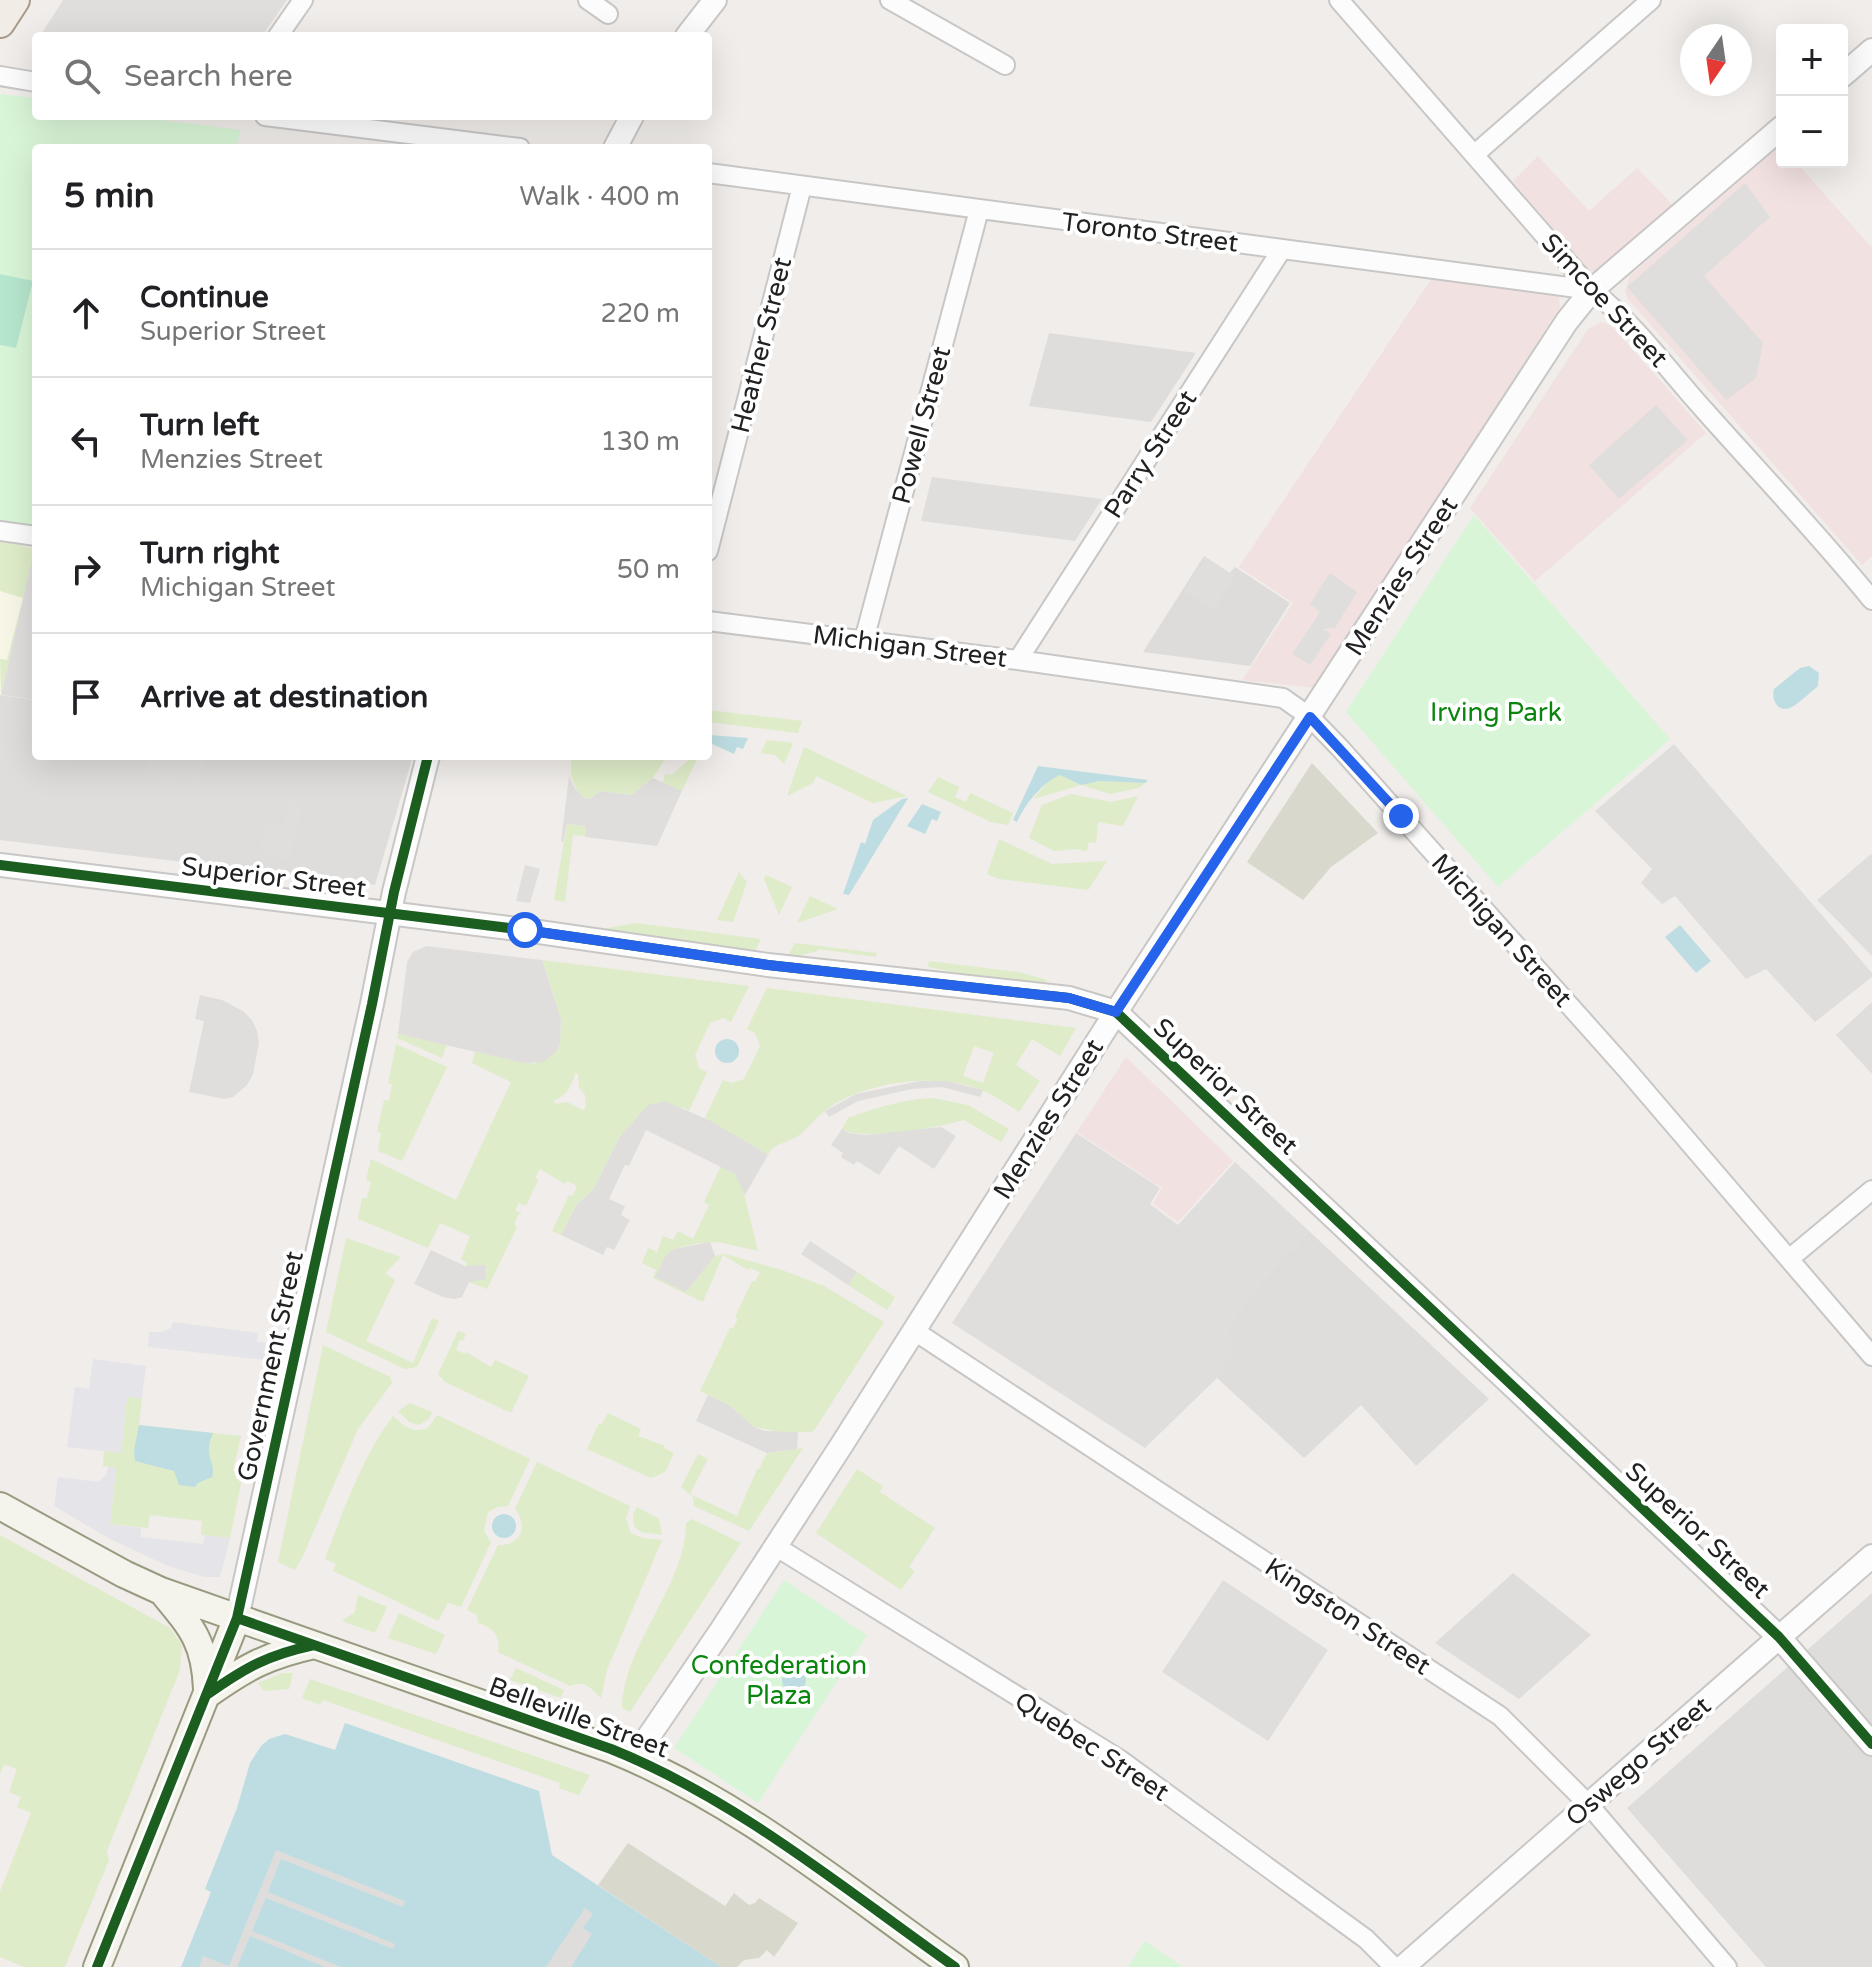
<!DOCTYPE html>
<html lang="en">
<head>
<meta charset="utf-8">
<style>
	:root { --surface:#fff; --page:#f2f2f2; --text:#202124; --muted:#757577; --line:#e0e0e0 }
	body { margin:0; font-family:"Varela Round",sans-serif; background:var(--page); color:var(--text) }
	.controls { position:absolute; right:24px; top:24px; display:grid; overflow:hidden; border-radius:8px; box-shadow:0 8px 32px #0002 }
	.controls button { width:72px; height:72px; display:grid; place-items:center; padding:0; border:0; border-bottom:2px solid var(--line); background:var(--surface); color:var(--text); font:40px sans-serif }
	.compass { position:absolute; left:1680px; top:24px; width:72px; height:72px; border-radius:50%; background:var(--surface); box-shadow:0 8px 32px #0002; rotate:193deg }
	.stop { position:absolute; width:24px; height:24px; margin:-18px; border:6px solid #2563eb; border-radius:50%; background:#fff }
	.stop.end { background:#2563eb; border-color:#fff; box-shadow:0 2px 8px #0008 }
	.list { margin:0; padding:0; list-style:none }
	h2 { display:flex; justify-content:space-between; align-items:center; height:104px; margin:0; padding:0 32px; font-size:34px }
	h2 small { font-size:26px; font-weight:400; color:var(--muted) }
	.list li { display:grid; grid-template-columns:52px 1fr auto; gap:24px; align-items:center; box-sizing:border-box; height:128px; padding:0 32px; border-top:2px solid var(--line) }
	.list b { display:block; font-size:30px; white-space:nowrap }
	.list p { margin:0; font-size:26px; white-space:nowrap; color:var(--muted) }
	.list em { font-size:26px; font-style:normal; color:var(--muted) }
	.icon { flex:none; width:44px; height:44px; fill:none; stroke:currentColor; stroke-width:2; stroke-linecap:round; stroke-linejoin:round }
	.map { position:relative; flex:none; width:1872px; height:1967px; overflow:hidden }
	.search { position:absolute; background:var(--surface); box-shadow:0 8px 32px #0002; left:32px; top:32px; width:680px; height:88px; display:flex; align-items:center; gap:20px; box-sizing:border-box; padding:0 28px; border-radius:8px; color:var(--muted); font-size:30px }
	.panel { position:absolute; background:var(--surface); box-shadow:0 8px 32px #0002; left:32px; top:144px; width:680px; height:616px; border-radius:8px }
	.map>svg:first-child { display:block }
	.residential { fill:#dfdddb }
	.commercial { fill:#f1e1e0 }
	.education { fill:#f8f6e7 }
	.religious { fill:#dedcdb }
	.construction { fill:#d9d8cc }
	.grass { fill:#deecc9; fill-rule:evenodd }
	.park { fill:#d9f5d7 }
	.pitch { fill:#b6e6ce }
	.parking { fill:#e0dedd }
	.plaza { fill:#e5e4e9 }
	.water { fill:#bedde2 }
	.pier { fill:#dedddc }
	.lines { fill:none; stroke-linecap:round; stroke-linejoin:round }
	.minor-casing { stroke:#c8c7c6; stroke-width:22 }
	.tertiary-casing { stroke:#c8c7c6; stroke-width:26 }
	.secondary-casing { stroke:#9a9a81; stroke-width:30 }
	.primary-casing { stroke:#a79a86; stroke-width:32 }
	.minor { stroke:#fdfcfc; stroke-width:18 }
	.tertiary { stroke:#fdfcfc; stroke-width:22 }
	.secondary { stroke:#f4f4ed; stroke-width:26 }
	.primary { stroke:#f2ece6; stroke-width:28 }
	.cycleway-casing { stroke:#fff; stroke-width:15 }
	.cycleway { stroke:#1b5e20; stroke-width:10 }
	.route { stroke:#2563eb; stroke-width:10 }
	.labels { text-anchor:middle; stroke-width:8; stroke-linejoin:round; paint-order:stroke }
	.street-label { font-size:26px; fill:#212121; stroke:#fff }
	.park-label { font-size:26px; fill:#0a850d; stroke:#fff }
</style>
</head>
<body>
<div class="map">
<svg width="1872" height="1967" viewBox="0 0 1872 1967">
	<rect width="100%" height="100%" fill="#f0edea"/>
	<path class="residential" d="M1049,333L1196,353L1151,422L1029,406Z
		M0,695L36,700V756H413L375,885L0,840Z
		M1309,1231L1489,1399L1416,1466L1361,1405L1304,1458L1217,1378L1238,1343L1224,1333L1258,1283Z
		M1513,1573L1591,1635L1519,1699L1435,1643Z
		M1872,1593V1967H1766L1627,1808Z"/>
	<path class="commercial" d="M1781,145L1782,162H1796L1872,248V556L1862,565L1627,298L1625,291L1630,276Z
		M1538,156L1589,211L1637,168L1673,205L1600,269L1593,272L1587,268L1513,181Z
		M1432,278L1548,294L1559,297L1560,307L1315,688L1242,680L1293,603L1239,567Z
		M1601,322L1612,326L1706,433L1535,581L1470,508L1588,329Z
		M1126,1057L1233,1161L1178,1222L1153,1204L1162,1188L1077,1132Z"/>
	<path class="education" d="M0,560L36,565V700L0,695Z"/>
	<path class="religious" d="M1204,556L1230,573L1235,567L1290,603L1250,666L1143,652Z"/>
	<path class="construction" d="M1312,763L1378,833L1331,867L1303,900L1247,862Z
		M628,1843L725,1906L734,1893L749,1905L755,1903L759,1898L798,1923L774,1957L767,1950L759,1958L744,1960L737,1967H721L598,1885Z"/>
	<path class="grass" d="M0,541L36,549V565H31L1,695L0,659L7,660L23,598L0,591Z
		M708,710L802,721L798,733L708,722Z
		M767,740L793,743L784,764L775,755L761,753Z
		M804,747L907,796L873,803L816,776L813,783L787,796Z
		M572,756H667L653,778L631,795L600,791L590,799L584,798C571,784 569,775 572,756Z
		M693,756L698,757L682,791L663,783L665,774L672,775Z
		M1060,775L1081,785L1100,781L1145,783L1139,788L1110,794L1081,785L1033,799L1050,780Z
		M938,777L959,787L955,797L966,802L970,793L1013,813L1008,825L991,822L928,792Z
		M1071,794L1111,802L1138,796L1123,826L1098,822L1096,843L1089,842L1087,851L1074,849L1054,851L1029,838L1042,805Z
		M567,824L586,826L585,836L573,835L565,902L554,900Z
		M999,839L1052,864L1107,861L1088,890L999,879L987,874Z
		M739,872L747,882L733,922L717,920Z
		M766,875L792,887L779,915L764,879Z
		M810,896L838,909L797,923Z
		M636,923L761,939L754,953L602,929Z
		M795,943L877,953L876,957L818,949L816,952C806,952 797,959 787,957Z
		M542,960L749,986L731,1022L723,1018L710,1023L695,1055L699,1068L707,1072L689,1111L682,1107L619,1138L593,1190L577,1204L561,1235L552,1231L569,1195L573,1196L577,1186L567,1181L565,1184L540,1169L535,1178L538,1180L526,1206L519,1203L515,1210L522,1214L518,1215L514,1224L517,1227L487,1289L469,1282L466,1262L461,1259L470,1236L440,1223L428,1248L358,1219L362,1198H367L371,1182L366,1180L371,1159L456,1200L511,1082L472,1063L475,1052L534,1064L560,1044L561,1020ZM575,1073L578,1074L579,1087L585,1095L586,1107L583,1110L567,1102L555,1104L554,1101C567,1094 572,1087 575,1073Z
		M929,961L1019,972L1047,980L1046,983L979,977L928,967Z
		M767,988L1076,1028L1060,1056L1032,1039L1016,1065L1040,1081L1019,1112C1007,1104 994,1095 981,1090C938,1073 875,1081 836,1103C823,1111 813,1122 803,1132C792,1143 775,1141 768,1155L705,1118L723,1080L731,1083L744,1079L760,1046L755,1033L747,1029ZM974,1046L994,1053L983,1083L963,1076Z
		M398,1034L447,1045L442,1058L397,1038Z
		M396,1044L447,1067L402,1161L378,1151L381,1133L377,1132L384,1100L389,1101L392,1084L388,1083Z
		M933,1098L968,1105L1009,1129L1001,1142L964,1120C940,1127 862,1142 842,1129L848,1118C875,1108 904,1099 933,1098Z
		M721,1166L735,1174L741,1182L758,1251L719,1242L699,1243L674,1249L686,1292L715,1256L725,1254L782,1270L824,1286L884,1322L813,1432H779L754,1427L729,1405L700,1391L730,1328H733L738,1319L735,1317L752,1281L755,1282L760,1272L750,1268L748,1270L723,1255L703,1302L653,1278L656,1270L642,1263L648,1248L657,1252L663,1236L673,1240L678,1231L693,1239L709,1205L704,1202Z
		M346,1238L401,1257L385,1273L395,1280L366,1341L413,1363L432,1318L439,1321L417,1367L405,1369L326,1332Z
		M857,1272L895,1297L887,1310L848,1285Z
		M458,1331L466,1334L463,1341L460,1340L456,1350L465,1354L466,1352L491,1367L495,1360L529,1376L511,1413L445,1382L438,1374Z
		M323,1345L390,1377L392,1383L358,1429L303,1556L295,1570L278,1562Z
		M127,1397L142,1398L139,1425L241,1436L233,1471L243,1474L230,1538L201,1535L202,1521L150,1515L148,1528L110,1524L116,1468L103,1466L104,1451L121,1453Z
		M410,1403L432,1412L429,1419L419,1425L409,1422L398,1411Z
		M608,1413L641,1429L638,1436L665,1446L664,1448L674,1453C664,1474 669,1471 651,1478L587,1449L599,1423L602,1424Z
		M437,1415L530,1459L508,1506L498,1507L488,1512L484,1531L491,1542L461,1607L448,1603L438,1621L333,1571L336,1564L325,1559C343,1511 362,1457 393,1416C404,1426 412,1434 428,1428Z
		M803,1448L749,1531L694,1506L693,1497L681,1487L698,1454L708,1459L690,1494L737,1516L757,1469H759L767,1453Z
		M537,1462L630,1506L626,1519L631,1533L642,1538L662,1540L607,1670L601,1698C591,1689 586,1679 570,1686L498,1652C501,1636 493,1627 478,1623L477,1615L467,1610L498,1545C521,1546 529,1526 515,1509Z
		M857,1469L883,1486L880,1492L935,1528L909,1567L915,1571L901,1590L816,1533Z
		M637,1507L659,1519L662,1535L641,1532L634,1526L633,1515Z
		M692,1519L741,1543L630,1712L622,1708C624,1643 686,1586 686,1523Z
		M0,1535L170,1628L182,1645L180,1670L107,1851L109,1860L65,1967H24L0,1957V1892L31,1813L17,1807L21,1797L9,1792L17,1769L4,1764L0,1774Z
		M358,1595L387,1607L375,1633L342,1621L355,1612Z
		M399,1613L445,1635L436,1654L388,1638Z
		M516,1668L564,1690L561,1698L510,1680Z
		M283,1673H293L289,1689L264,1691L258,1683Z
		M310,1679L590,1775L579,1795L559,1788L560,1783L323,1700L320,1705L302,1698Z"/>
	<path class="park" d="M0,94L36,98V116H129L241,130L236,148H36V528L0,523Z
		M1474,515L1670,739L1498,887L1346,712Z
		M784,1580L867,1635L758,1803L674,1748Z
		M1145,1941L1183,1967H1128Z"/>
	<path class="pitch" d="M0,274L33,281L16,348L0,345Z"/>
	<path class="parking" d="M63,0H287L262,36H40Z
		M1745,183L1770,217L1704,276L1763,343L1756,378L1726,400L1627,287Z
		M1656,405L1688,440L1619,499L1589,465Z
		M932,477L1102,499L1075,541L921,521Z
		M1205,558L1235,576L1214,610L1184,591Z
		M31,564L36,565V700L1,695Z
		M1330,573L1357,592L1335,628L1323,629L1331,634L1310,665L1292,654L1317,617L1319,611L1310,604Z
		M1674,744L1872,973V977L1815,1022L1766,969L1746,979L1675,896L1662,904L1641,883L1652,869L1595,811Z
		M150,756H206L200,780L179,775L177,782L146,774Z
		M569,776L574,787L584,798L590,799L600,791L631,795L653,778L682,791L657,846L585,837L586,826L567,824L563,842H561Z
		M288,801L302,804L290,860L259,853L265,824L283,827Z
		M1871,854L1872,856V956L1817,900Z
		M525,865L540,869L530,903L516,901Z
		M426,946L542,960L561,1020L560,1043L556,1052L543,1062L524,1063L398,1034L407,962L413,952Z
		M200,995L222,1000L243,1011L252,1020L257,1031L259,1043L253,1074L247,1085L233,1097L224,1099L189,1092L204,1021L195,1019Z
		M1872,1002V1074L1836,1035Z
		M920,1081H947L983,1090L980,1097L942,1087L912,1089L858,1101L829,1117L825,1111L856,1094Z
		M664,1101L711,1121L768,1155L745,1195L735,1174L646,1130L629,1166L625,1165L609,1199L625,1206L621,1215L630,1220L614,1250L607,1247L603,1255L561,1235L577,1204L593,1190L619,1138L648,1105Z
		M941,1127L956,1136L934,1169L899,1146L879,1175L857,1161L854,1165L841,1157L843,1153L831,1145L842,1129L849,1133L866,1135Z
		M1076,1133L1160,1188L1150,1204L1178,1225L1235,1162L1309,1231L1258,1283L1225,1332L1239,1343L1217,1378L1145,1448L952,1323Z
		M810,1241L857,1272L848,1285L801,1254Z
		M710,1242L715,1256L686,1292L655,1277L666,1255L674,1249Z
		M431,1250L465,1266L485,1265L486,1279L469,1282L462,1297L454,1299L443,1297L414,1284Z
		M708,1395L729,1405L754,1427L765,1431L798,1432L797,1449L767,1453L696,1421Z
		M1223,1580L1328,1650L1268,1741L1162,1672Z"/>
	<path class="plaza" d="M173,1322L258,1333L257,1342L268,1343L266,1360L148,1347L149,1332H162L171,1328Z
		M93,1359L146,1366L142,1398L127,1397L121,1453L67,1447L75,1387L89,1389Z
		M108,1467L116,1468L110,1524L141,1528V1537L203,1544L205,1535L230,1538L220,1577H204L168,1566L112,1540L54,1506L58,1477L98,1482L106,1475Z"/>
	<path class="water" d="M1809,666L1819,673L1818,686C1811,692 1800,702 1792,707C1778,714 1771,700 1774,689L1800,668Z
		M708,735H710L748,738L743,749L737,747L734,754L708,742Z
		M1038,766L1148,780L1145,783L1100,781L1081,785L1060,775C1042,783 1025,804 1017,822L1013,820Z
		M908,798L849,895L843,894L861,842L865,844L873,820L902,799Z
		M922,804L941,812L937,821L932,819L925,834L907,826Z
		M1680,925L1711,961L1696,973L1665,937Z
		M715 1051a12 12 0 1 1 24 0a12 12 0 1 1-24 0Z
		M139,1425L213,1433C202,1458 217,1462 212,1477L198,1483L195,1487L179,1485L174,1471L135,1461L134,1450Z
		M492 1526a12 12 0 1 1 24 0a12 12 0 1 1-24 0Z
		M782 1680a12 12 0 1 1 24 0a12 12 0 1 1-24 0Z
		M345,1723L539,1791L552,1855L721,1967H181L211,1892L205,1889L237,1808L250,1763L261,1746L269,1739L285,1734L335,1750Z"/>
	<path class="pier" d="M276,1850L405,1901L403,1907L281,1859L268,1892L395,1944L393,1949L266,1898L252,1931L341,1967H325L250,1936L237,1967H199L203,1956L229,1966Z
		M585,1908L593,1914L583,1928L592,1934L571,1967H546Z"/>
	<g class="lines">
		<defs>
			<path id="minor" d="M588,0L608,14
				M890,0L1005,65
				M1339,0L1592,290C1637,326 1667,369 1705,411C1761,474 1819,535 1872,600
				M278,36L303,0
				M0,76L36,82
				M265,116L520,148
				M1475,154L1651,0
				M708,173L1592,290
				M0,531L36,536
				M708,551L802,186
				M708,621L1018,660L1283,698L1310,717L1340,748L1627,1070L1872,1356
				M864,640L979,210
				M1018,660L1282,249
				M1789,1259L1872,1190
				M913,1330L1500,1716L1589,1805L1727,1967
				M775,1546L1119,1759L1366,1939L1394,1967"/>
			<path id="tertiary" d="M687,36L715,0
				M1842,76L1872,50
				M615,148L632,116
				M0,865L525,930L768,965L1069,998L1116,1012L1779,1637L1872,1744
				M237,1618L372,1004L394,892L428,756
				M634,1758L720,1632L841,1446L1116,1012L1567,321L1592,290L1782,127
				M1403,1967L1872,1556"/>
			<path id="secondary" d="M0,1506L124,1574L161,1591L611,1749C738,1800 844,1889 955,1967
				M164,1594C193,1629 205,1643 207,1689
				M208,1694C246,1667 268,1655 314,1645
				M97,1967L237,1618"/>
			<path id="primary" d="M0,23L15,0"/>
		</defs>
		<use href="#minor" class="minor-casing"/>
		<use href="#tertiary" class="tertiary-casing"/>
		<use href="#secondary" class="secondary-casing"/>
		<use href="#primary" class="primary-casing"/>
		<use href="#minor" class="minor"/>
		<use href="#tertiary" class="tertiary"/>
		<use href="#secondary" class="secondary"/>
		<use href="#primary" class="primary"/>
		<defs>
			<path id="cycleway" d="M0,865L525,930L768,965L1069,998L1116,1012L1779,1637L1872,1744
				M237,1618L611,1749C738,1800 844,1889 955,1967
				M208,1694C246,1667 268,1655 314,1645
				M97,1967L237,1618L372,1004L394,892L428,756"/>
		</defs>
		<use href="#cycleway" class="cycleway-casing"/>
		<use href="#cycleway" class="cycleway"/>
	</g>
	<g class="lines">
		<path class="route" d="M525,930L768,965L1069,998L1116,1012L1310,717L1401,816"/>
	</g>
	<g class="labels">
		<g class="street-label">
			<text transform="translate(1150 232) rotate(7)" y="9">Toronto Street</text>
			<text transform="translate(1605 300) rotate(47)" y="9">Simcoe Street</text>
			<text transform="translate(761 345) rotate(-76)" y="9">Heather Street</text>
			<text transform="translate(921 425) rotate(-75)" y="9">Powell Street</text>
			<text transform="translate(1150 454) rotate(-57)" y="9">Parry Street</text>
			<text transform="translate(1401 576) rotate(-57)" y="9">Menzies Street</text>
			<text transform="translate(910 646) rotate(7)" y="9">Michigan Street</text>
			<text transform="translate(274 877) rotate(7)" y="9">Superior Street</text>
			<text transform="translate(1502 930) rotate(48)" y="9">Michigan Street</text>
			<text transform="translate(1226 1086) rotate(43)" y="9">Superior Street</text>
			<text transform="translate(1048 1119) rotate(-58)" y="9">Menzies Street</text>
			<text transform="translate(270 1366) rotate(-78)" y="9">Government Street</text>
			<text transform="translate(1698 1530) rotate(43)" y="9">Superior Street</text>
			<text transform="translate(1348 1616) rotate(33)" y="9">Kingston Street</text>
			<text transform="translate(579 1717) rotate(20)" y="9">Belleville Street</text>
			<text transform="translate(1092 1746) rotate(33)" y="9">Quebec Street</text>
			<text transform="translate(1638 1761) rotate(-41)" y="9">Oswego Street</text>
		</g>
		<g class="park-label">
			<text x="1496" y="721">Irving Park</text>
			<text x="779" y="1674">Confederation<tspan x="779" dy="30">Plaza</tspan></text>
		</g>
	</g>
</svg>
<div class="controls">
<button>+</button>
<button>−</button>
</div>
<svg class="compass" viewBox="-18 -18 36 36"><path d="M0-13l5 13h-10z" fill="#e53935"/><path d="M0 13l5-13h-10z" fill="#757577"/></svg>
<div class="stop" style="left:525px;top:930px"></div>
<div class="stop end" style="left:1401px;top:816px"></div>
<div class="search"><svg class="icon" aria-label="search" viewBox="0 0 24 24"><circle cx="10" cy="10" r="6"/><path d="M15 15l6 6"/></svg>Search here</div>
<section class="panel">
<h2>5 min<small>Walk · 400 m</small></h2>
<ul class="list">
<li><svg class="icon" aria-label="ahead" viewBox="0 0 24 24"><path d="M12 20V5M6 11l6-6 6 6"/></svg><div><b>Continue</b><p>Superior Street</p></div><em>220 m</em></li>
<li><svg class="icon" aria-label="left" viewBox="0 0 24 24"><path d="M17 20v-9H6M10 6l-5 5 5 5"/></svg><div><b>Turn left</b><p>Menzies Street</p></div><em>130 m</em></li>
<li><svg class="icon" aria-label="right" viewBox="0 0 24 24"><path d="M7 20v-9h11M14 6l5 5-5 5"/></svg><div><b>Turn right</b><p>Michigan Street</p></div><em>50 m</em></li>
<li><svg class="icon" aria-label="arrive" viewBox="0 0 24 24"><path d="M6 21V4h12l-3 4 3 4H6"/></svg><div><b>Arrive at destination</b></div></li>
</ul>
</section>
</div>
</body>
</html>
